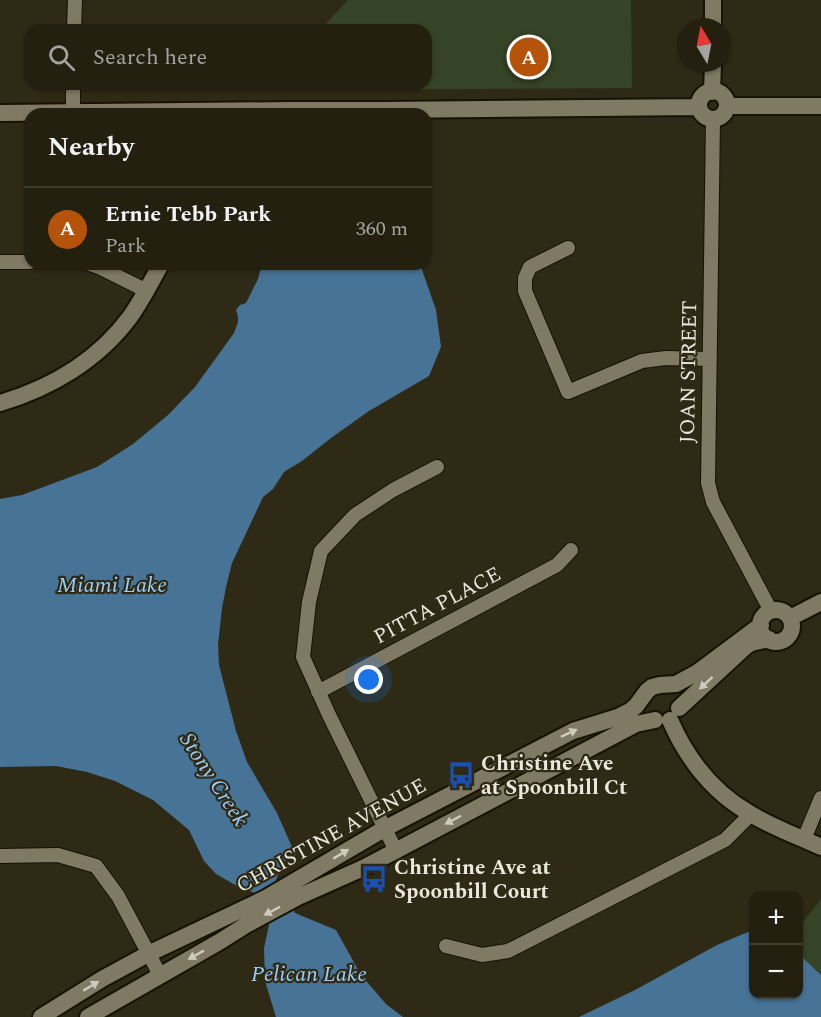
<!DOCTYPE html>
<html lang="en">
<head>
<meta charset="utf-8">
<style>
	:root { --surface:#232010; --page:#2b2819; --text:#f1f3f6; --muted:#a3a39f; --line:#403e30; --accent:#b45309 }
	body { margin:0; font-family:Spectral,serif; background:var(--page); color:var(--text) }
	.controls { position:absolute; right:18px; bottom:18px; display:grid; overflow:hidden; border-radius:12px; box-shadow:0 2px 4px #0004 }
	.controls button { width:54px; height:54px; display:grid; place-items:center; padding:0; border:0; border-bottom:2px solid var(--line); background:var(--surface); color:var(--text); font:30px sans-serif }
	.compass { position:absolute; left:677px; top:18px; width:54px; height:54px; border-radius:50%; background:var(--surface); box-shadow:0 2px 4px #0004; rotate:350deg }
	.you { position:absolute; left:369px; top:680px; width:21px; height:21px; margin:-15px; border:4px solid #fff; border-radius:50%; background:#1a73e8; box-shadow:0 0 0 9px #1a73e833 }
	.badge { display:grid; place-items:center; width:39px; height:39px; border-radius:50%; background:var(--accent); color:#fff; font-size:20px; font-weight:700 }
	.pin { position:absolute; translate:-50% -50%; border:3px solid #fff; box-shadow:0 2px 6px #0006 }
	.list { margin:0; padding:0; list-style:none }
	h2 { display:flex; justify-content:space-between; align-items:center; height:78px; margin:0; padding:0 24px; font-size:26px }
	h2 small { font-size:20px; font-weight:400; color:var(--muted) }
	.list li { display:grid; grid-template-columns:39px 1fr auto; gap:18px; align-items:center; box-sizing:border-box; height:84px; padding:0 24px; border-top:2px solid var(--line) }
	.list b { display:block; font-size:22px; white-space:nowrap }
	.list p { margin:0; font-size:20px; white-space:nowrap; color:var(--muted) }
	.list em { font-size:20px; font-style:normal; color:var(--muted) }
	.icon { flex:none; width:33px; height:33px; fill:none; stroke:currentColor; stroke-width:2; stroke-linecap:round; stroke-linejoin:round }
	.map { position:relative; flex:none; width:821px; height:1017px; overflow:hidden }
	.search { position:absolute; background:var(--surface); box-shadow:0 2px 4px #0004; left:24px; top:24px; width:408px; height:66px; display:flex; align-items:center; gap:15px; box-sizing:border-box; padding:0 21px; border-radius:18px; color:var(--muted); font-size:22px }
	.panel { position:absolute; background:var(--surface); box-shadow:0 2px 4px #0004; left:24px; top:108px; width:408px; height:162px; border-radius:18px }
	.map>svg:first-child { display:block }
	.green { fill:#354326 }
	.water { fill:#477397 }
	.lines { fill:none; stroke-linecap:round; stroke-linejoin:round }
	.minor-casing { stroke:#171202; stroke-width:16 }
	.tertiary-casing { stroke:#171202; stroke-width:20 }
	.minor { stroke:#807a64; stroke-width:14 }
	.tertiary { stroke:#807a64; stroke-width:16 }
	.oneway { fill:#d0ccbd }
	.labels { text-anchor:middle; stroke-width:4.5; stroke-linejoin:round; paint-order:stroke }
	.street-label { font-size:21px; fill:#eae7db; stroke:#2f2a16 }
	.poi-label { font-size:21px; font-weight:bold; fill:#eae7db; stroke:#2f2a16; text-anchor:start }
	.water-label { font-size:22px; font-style:italic; fill:#98ccf9; stroke:#2f2a16 }
</style>
</head>
<body>
<div class="map">
<svg width="821" height="1017" viewBox="0 0 821 1017">
	<rect width="100%" height="100%" fill="#2f2a16"/>
	<path class="green" d="M348,0H631L632,88L319,90V84H426V30H320Z
		M821,899V975L799,954V927Z"/>
	<path class="water" d="M262,264H420L436,310L441,347L429,376L369,411L331,438L302,461L284,472L273,489L263,497L232,563L226,587L222,608L218,644L219,665L236,731L247,762L277,813L296,856L283,862L276,880L295,913L336,930L361,975L386,1004L403,1017H276L265,981L264,948L269,925L253,892L237,886L216,874L204,861L189,830L153,800L115,781L87,772L56,766L0,767V499L22,495L97,467L133,444L168,415L195,387L234,333L238,322V316L236,310L240,305L246,303L258,279Z
		M748,932H753L754,994H798L799,954L821,975V1017H579L635,990L717,945Z"/>
	<g class="lines">
		<defs>
			<path id="minor" d="M74,30L75,0
				M73,112V84
				M713,119L708,483L713,502L771,611
				M568,248L530,267L525,278V291L568,392L642,361L666,358L709,359
				M0,262H30
				M90,264L101,268L147,291
				M318,692L557,565L571,550
				M804,839L821,798
				M396,851L329,715L303,657L309,602L321,551L355,515L393,490L437,467
				M0,856L58,855L96,866L118,896L160,975
				M446,946L482,955L508,951L725,840L751,814"/>
			<path id="tertiary" d="M713,27V0
				M699 105a14 14 0 1 1 28 0a14 14 0 1 1-28 0Z
				M712,92L713,63
				M727,106H821
				M0,113L291,110H382L699,107
				M0,403C51,388 98,360 130,317C142,300 151,282 161,264
				M760 626a16 16 0 1 1 32 0a16 16 0 1 1-32 0Z
				M790,618L821,602
				M679,708L745,647L751,643L769,639
				M670,720C687,759 711,791 749,813C772,827 797,836 821,847
				M41,1017L102,979L148,954L266,898L384,829L573,731L618,717L630,711L636,706L647,691L652,687L660,685L676,684L698,672L761,625
				M88,1017L219,942L246,925L298,897L363,868L636,724L655,720"/>
		</defs>
		<use href="#minor" class="minor-casing"/>
		<use href="#tertiary" class="tertiary-casing"/>
		<use href="#minor" class="minor"/>
		<use href="#tertiary" class="tertiary"/>
	</g>
	<defs><path id="oneway-solid" d="M-6-.8H1V-3.2L6.5 0L1 3.2V.8H-6Z" transform="scale(1.5)"/></defs>
	<g class="oneway">
		<use href="#oneway-solid" transform="translate(706 683) rotate(137)"/>
		<use href="#oneway-solid" transform="translate(569 733) rotate(-25)"/>
		<use href="#oneway-solid" transform="translate(453 820) rotate(152)"/>
		<use href="#oneway-solid" transform="translate(341 854) rotate(-31)"/>
		<use href="#oneway-solid" transform="translate(272 911) rotate(152)"/>
		<use href="#oneway-solid" transform="translate(196 955) rotate(151)"/>
		<use href="#oneway-solid" transform="translate(91 986) rotate(-31)"/>
	</g>
	<defs>
		<symbol id="bus-bare" viewBox="-9 -9 18 18"><path d="M-5-6H5V4H4V6H2V4H-2V6H-4V4H-5ZM-3.5-4V0h7V-4ZM-3.5 1.2v1.5H-2V1.2ZM2 1.2v1.5H3.5V1.2Z" fill="#1a4fb4" stroke="#2f2a16" stroke-width="2.5" paint-order="stroke"/></symbol>
	</defs>
	<g fill-rule="evenodd">
		<use href="#bus-bare" x="442" y="756" width="38" height="38"/>
		<use href="#bus-bare" x="355" y="860" width="38" height="38"/>
	</g>
	<g class="labels">
		<g class="street-label">
			<text transform="translate(688 372) rotate(-89)" y="7">JOAN STREET</text>
			<text transform="translate(437 605) rotate(-28)" y="7">PITTA PLACE</text>
			<text transform="translate(331 835) rotate(-29)" y="7">CHRISTINE AVENUE</text>
		</g>
		<g class="poi-label">
			<text x="481" y="770">Christine Ave<tspan x="481" dy="24">at Spoonbill Ct</tspan></text>
			<text x="394" y="874">Christine Ave at<tspan x="394" dy="24">Spoonbill Court</tspan></text>
		</g>
		<g class="water-label">
			<text x="112" y="592">Miami Lake</text>
			<text transform="translate(215 779) rotate(57)" y="8">Stony Creek</text>
			<text x="309" y="981">Pelican Lake</text>
		</g>
	</g>
</svg>
<div class="controls">
<button>+</button>
<button>−</button>
</div>
<svg class="compass" viewBox="-18 -18 36 36"><path d="M0-13l5 13h-10z" fill="#e53935"/><path d="M0 13l5-13h-10z" fill="#a3a39f"/></svg>
<div class="you"></div>
<div class="pin badge" style="left:529px;top:57px">A</div>
<div class="search"><svg class="icon" aria-label="search" viewBox="0 0 24 24"><circle cx="10" cy="10" r="6"/><path d="M15 15l6 6"/></svg>Search here</div>
<section class="panel">
<h2>Nearby<small></small></h2>
<ul class="list">
<li><span class="badge">A</span><div><b>Ernie Tebb Park</b><p>Park</p></div><em>360 m</em></li>
</ul>
</section>
</div>
</body>
</html>
